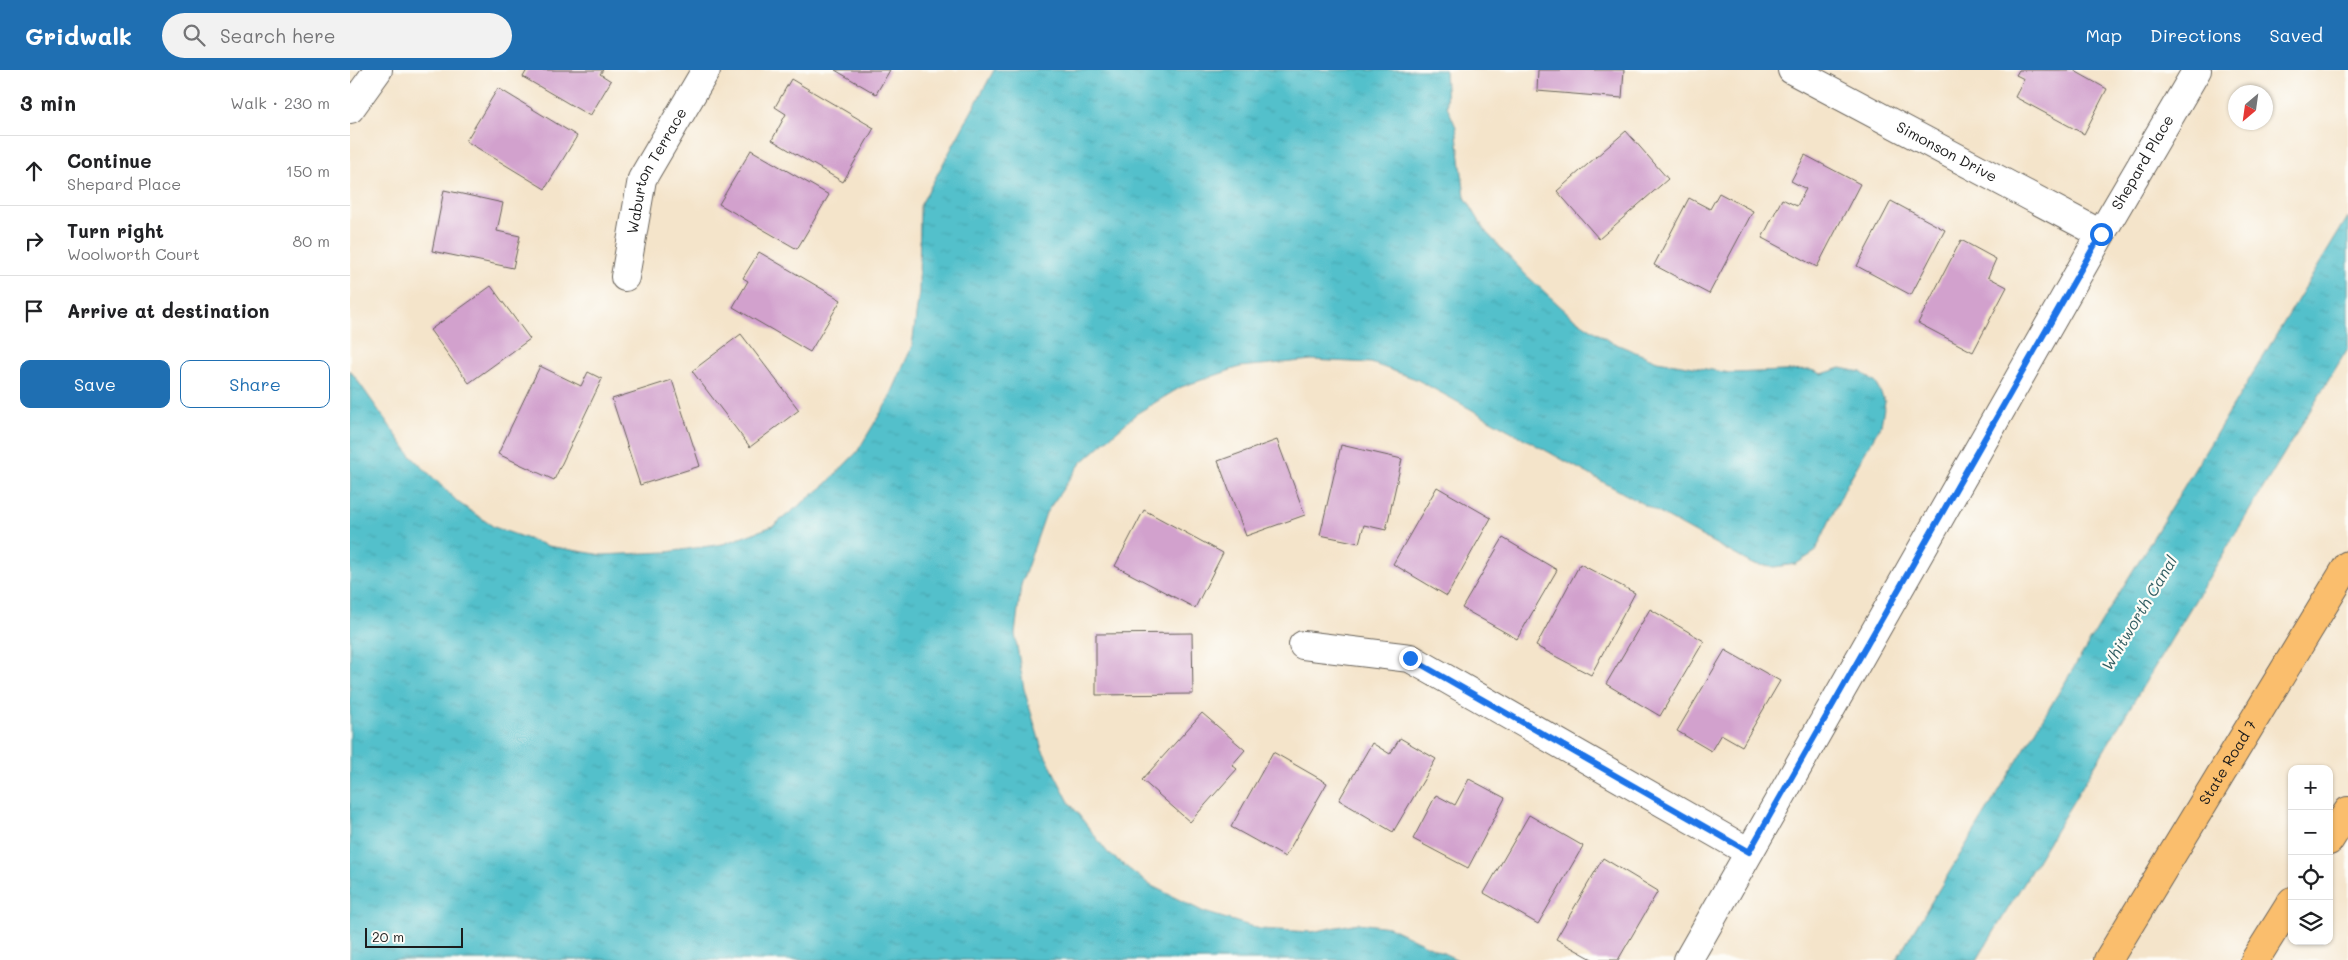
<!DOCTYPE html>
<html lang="en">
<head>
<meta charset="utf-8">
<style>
	:root { --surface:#fff; --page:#f2f2f2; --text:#202124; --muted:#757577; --line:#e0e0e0; --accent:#1f6fb2 }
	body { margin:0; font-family:Mali,sans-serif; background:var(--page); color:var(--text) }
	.controls { position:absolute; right:15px; bottom:15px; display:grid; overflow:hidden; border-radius:10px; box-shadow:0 1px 4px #0004 }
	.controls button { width:45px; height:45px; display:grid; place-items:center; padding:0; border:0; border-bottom:1px solid var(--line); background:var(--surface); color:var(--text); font:25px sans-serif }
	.compass { position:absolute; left:1878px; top:15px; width:45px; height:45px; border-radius:50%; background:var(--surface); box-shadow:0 1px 4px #0004; rotate:209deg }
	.scale { position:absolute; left:15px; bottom:12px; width:98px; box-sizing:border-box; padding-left:5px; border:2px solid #1c1c1c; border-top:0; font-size:14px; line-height:18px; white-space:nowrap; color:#1c1c1c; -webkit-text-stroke:4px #fdfcf7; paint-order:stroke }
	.stop { position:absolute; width:15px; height:15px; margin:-11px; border:4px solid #1a73e8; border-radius:50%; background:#fff }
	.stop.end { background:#1a73e8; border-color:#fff; box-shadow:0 1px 5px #0008 }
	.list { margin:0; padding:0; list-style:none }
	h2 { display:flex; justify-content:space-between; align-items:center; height:65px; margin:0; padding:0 20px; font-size:21px }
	h2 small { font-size:16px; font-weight:400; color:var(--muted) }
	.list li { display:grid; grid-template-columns:32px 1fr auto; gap:15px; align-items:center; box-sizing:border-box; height:70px; padding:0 20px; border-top:1px solid var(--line) }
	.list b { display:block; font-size:19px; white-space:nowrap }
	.list p { margin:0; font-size:16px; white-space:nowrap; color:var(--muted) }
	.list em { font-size:16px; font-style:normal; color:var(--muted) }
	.actions { display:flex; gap:10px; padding:15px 20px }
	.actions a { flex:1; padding:11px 0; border:1px solid var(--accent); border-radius:10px; text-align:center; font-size:18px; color:var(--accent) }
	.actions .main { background:var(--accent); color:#fff }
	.icon { flex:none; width:28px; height:28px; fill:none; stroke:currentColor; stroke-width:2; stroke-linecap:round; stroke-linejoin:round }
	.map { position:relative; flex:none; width:1998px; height:890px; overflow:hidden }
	header { display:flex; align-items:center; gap:30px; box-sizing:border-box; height:70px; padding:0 25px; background:var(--accent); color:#fff }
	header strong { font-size:24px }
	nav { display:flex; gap:28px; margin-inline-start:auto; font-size:18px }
	.search { width:350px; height:45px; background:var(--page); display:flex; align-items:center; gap:12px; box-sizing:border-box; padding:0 18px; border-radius:28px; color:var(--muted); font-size:19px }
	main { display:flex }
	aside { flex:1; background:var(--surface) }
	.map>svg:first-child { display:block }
	.water { fill:url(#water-ripples); stroke:#386e74 }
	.building { fill:#d2a1cd }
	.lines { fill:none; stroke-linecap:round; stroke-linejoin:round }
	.minor-casing { stroke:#686259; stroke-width:30 }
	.major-casing { stroke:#686259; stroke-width:30 }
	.minor { stroke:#fff; stroke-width:28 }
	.major { stroke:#fabe6d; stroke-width:28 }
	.route { stroke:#1a73e8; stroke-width:6 }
	.labels { text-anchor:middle; stroke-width:4.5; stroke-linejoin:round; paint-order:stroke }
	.street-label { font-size:15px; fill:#1c1c1c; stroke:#fdfcf7 }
	.water-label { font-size:16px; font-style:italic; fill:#325e62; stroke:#fdfcf7 }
</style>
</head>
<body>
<header>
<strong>Gridwalk</strong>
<div class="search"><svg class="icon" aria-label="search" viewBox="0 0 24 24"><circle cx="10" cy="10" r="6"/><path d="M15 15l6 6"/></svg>Search here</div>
<nav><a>Map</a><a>Directions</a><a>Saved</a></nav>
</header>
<main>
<aside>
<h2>3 min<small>Walk · 230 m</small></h2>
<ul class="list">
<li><svg class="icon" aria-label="ahead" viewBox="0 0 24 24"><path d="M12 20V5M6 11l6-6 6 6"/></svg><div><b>Continue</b><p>Shepard Place</p></div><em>150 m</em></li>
<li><svg class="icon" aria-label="right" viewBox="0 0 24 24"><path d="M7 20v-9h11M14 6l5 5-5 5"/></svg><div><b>Turn right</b><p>Woolworth Court</p></div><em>80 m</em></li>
<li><svg class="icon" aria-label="arrive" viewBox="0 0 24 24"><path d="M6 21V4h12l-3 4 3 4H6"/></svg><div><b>Arrive at destination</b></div></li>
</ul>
<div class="actions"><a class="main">Save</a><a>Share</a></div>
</aside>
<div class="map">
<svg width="1998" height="890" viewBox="0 0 1998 890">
	<defs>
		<pattern id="water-ripples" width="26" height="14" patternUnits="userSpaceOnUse" patternTransform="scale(1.25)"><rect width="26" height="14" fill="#53c0cb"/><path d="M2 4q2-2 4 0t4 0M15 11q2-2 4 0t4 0" fill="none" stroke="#48a4ae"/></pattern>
	</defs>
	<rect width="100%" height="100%" fill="#fdfcf7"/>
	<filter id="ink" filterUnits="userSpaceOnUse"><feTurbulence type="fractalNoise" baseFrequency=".02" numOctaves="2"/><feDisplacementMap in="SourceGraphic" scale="10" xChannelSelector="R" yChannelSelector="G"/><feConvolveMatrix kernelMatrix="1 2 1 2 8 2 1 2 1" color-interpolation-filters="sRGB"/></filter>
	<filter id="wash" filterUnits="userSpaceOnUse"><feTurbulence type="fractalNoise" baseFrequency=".0096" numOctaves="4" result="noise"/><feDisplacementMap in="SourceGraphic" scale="20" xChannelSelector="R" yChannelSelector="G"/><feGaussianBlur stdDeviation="1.12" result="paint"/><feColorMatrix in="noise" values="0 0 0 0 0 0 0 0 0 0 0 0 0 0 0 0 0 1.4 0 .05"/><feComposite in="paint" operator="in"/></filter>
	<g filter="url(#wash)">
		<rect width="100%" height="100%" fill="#f4e4ca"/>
		<path class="water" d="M644,0H1095L1097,36L1106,57L1115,127L1136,162L1176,205L1221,246L1259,271L1307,291L1380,303L1461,300L1472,304L1491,298L1511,302L1526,313L1535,332L1531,355L1497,414L1465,482L1446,494L1424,497L1402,494L1066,309L1021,293L962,290L890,297L831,317L786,344L731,393L696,443L671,515L665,564L674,619L692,679L719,732L758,783L800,815L854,842L910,859L961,862L1008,853L1039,857L1108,890H0V300L61,386L109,433L144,457L198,476L252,485L317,482L373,474L423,456L475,415L507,382L539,329L562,276L569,222L570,136Z
			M1998,147V278L1627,890H1546Z"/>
		<g id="blocks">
			<path class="building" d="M177,0H253L250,4L261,11L240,46L173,7Z
				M485,0H540L526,24Z
				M1188,0H1274L1272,28L1187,21Z
				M1669,0H1723L1757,19L1734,64L1665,27L1674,9L1666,5Z
				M441,9L524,58L493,112L422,70L436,44L425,37Z
				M148,18L227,66L195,119L116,71Z
				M1276,61L1318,109L1249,169L1207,121Z
				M401,80L479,125L447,179L369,134Z
				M1455,85L1510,114L1467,197L1412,168L1432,129L1447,136L1456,119L1441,111Z
				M94,120L153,133L147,161L170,166L163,198L82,181Z
				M1369,123L1403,141L1359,224L1304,195L1339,128L1360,139Z
				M1541,131L1595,160L1561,225L1507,196Z
				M1611,170L1646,189L1638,207L1657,217L1623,282L1568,253Z
				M409,182L491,230L460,282L383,237L398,211L393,208Z
				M141,216L180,269L119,313L80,260Z
				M391,264L449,340L400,377L342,301Z
				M190,296L231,316L238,302L252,309L204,410L148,384Z
				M322,310L350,396L290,415L262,329Z
				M927,370L955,445L896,466L868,391Z
				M991,375L1052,389L1036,460L1014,455L1009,473L970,465Z
				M1087,417L1141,448L1097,526L1043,494Z
				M794,440L873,483L845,538L765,496Z
				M1153,468L1207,500L1167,569L1112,538Z
				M1230,494L1285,523L1241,605L1186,576Z
				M1300,539L1354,571L1310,646L1256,614Z
				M842,563L843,624L746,625V564Z
				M1375,580L1430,611L1392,676L1371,664L1361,681L1327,661Z
				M852,643L895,680L882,695L887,699L840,752L792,710Z
				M1050,668L1086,689L1043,762L989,730L1022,673L1040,684Z
				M923,682L977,713L935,787L881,757Z
				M1119,709L1155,728L1118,798L1063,769L1086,725L1105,735Z
				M1179,745L1233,776L1188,854L1134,823Z
				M1253,788L1308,821L1268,890H1244L1206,869Z"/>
		</g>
	</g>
	<g filter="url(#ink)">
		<use href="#blocks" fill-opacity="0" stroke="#686259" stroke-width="1"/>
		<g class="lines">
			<defs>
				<g id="minor">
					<path id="s1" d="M1442,0L1751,164"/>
					<path d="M0,39L28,0"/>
					<path id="s2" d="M275,207L292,109L356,0"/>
					<path d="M953,575L1060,588L1399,782"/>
					<path id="s3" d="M1338,890L1751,164L1847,0"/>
				</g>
				<g id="major">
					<path d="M1979,771L1998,741"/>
					<path id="s4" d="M1758,890L1998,495"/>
					<path d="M1905,890L1942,831"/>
				</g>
			</defs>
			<use href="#minor" class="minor-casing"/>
			<use href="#major" class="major-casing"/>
			<use href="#minor" class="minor"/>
			<use href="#major" class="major"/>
		</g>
	</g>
	<g class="lines" filter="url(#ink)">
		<path class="route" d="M1060,588L1399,782L1751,164"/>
	</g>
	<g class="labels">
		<g class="street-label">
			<text dy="5" stroke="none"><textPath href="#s1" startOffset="175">Simonson Drive</textPath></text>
			<text dy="5" stroke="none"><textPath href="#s3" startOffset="918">Shepard Place</textPath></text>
			<text dy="5" stroke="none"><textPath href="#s2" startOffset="112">Waburton Terrace</textPath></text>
			<text dy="5" stroke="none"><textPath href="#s4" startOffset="231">State Road 7</textPath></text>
		</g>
		<g class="water-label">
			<text transform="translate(1789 543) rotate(-59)" y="6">Whitworth Canal</text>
		</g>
	</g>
</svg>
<div class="controls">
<button>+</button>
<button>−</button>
<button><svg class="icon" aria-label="locate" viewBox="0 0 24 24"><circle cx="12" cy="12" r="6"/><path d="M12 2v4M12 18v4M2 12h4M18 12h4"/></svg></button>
<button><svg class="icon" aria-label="layers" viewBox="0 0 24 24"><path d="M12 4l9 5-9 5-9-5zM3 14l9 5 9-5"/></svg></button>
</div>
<svg class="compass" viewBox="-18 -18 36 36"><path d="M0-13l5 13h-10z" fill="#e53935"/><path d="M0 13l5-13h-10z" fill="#757577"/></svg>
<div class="scale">20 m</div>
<div class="stop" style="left:1751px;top:164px"></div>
<div class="stop end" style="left:1060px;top:588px"></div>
</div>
</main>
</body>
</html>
